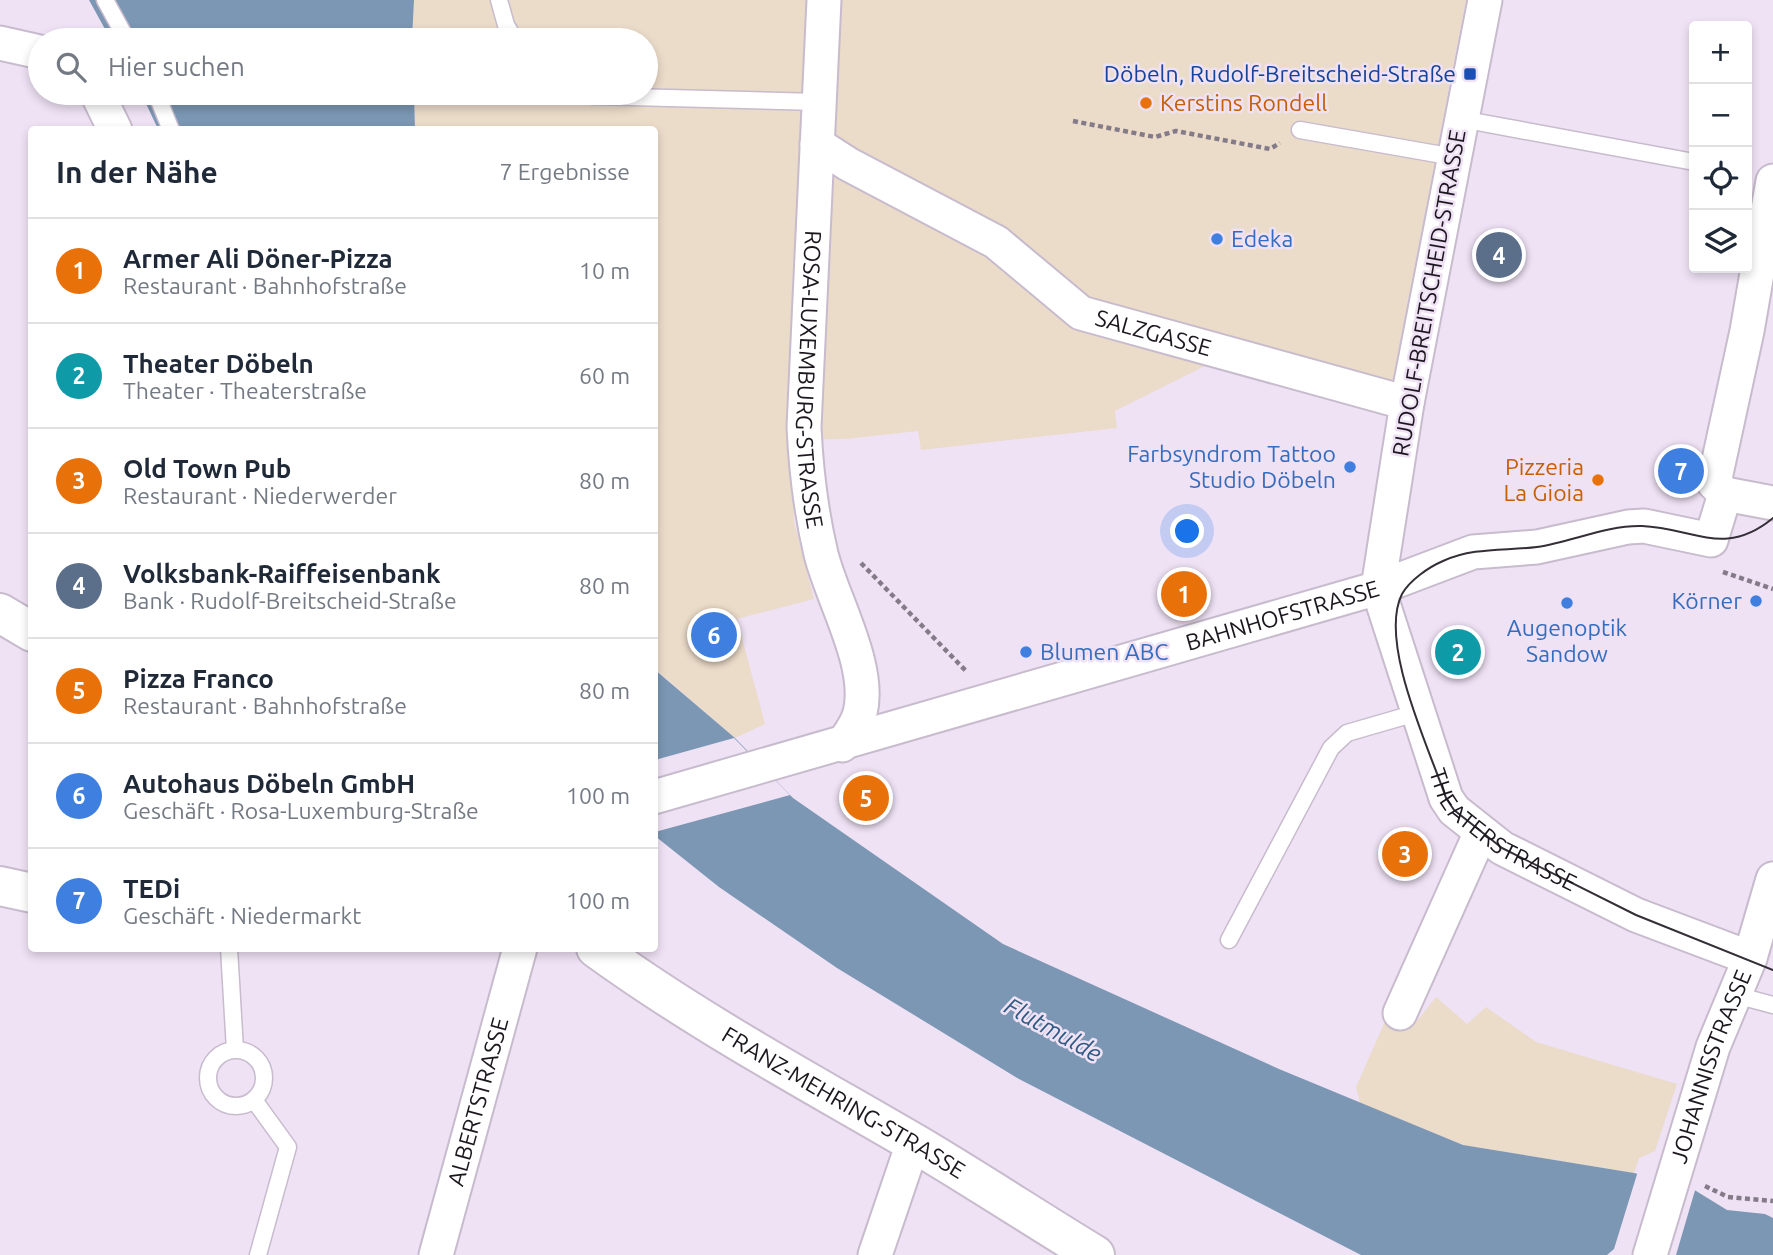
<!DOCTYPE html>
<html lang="de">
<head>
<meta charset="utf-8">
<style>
	:root { --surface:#fff; --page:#f2f2f3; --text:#1f2937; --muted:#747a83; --line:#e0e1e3; --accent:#3679af }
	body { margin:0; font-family:Ubuntu,sans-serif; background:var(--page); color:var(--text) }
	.controls { position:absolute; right:21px; top:21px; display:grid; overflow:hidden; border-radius:7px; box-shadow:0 4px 10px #0003 }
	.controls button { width:63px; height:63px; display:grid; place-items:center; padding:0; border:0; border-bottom:2px solid var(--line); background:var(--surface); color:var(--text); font:35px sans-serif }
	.you { position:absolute; left:1188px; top:532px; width:24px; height:24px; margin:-18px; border:5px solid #fff; border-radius:50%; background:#1a73e8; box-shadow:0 0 0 10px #1a73e833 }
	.badge { display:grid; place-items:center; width:46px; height:46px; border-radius:50%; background:var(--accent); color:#fff; font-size:23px; font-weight:700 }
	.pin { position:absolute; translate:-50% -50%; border:4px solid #fff; box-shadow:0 2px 7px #0006 }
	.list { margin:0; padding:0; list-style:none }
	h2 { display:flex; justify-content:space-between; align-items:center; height:91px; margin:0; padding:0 28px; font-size:30px }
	h2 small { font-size:23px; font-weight:400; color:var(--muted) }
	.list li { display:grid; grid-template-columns:46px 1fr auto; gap:21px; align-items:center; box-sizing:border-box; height:105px; padding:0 28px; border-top:2px solid var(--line) }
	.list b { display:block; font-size:26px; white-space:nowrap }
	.list p { margin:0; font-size:23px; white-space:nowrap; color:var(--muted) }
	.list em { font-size:23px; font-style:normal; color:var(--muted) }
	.icon { flex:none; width:38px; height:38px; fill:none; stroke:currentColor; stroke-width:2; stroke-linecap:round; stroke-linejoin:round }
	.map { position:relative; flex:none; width:1773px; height:1255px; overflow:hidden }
	.search { position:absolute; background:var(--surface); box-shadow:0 4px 10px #0003; left:28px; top:28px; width:630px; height:77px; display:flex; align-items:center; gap:18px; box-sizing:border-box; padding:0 24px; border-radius:38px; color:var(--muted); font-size:26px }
	.panel { position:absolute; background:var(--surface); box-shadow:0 4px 10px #0003; left:28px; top:126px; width:630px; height:826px; border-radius:7px }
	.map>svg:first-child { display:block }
	.commercial { fill:#ebdbc9 }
	.water { fill:#7b97b4 }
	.pier { fill:#efe2f5 }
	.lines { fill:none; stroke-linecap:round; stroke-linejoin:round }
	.lane-casing { stroke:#c7bbcd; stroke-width:19 }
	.street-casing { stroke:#c7bbcd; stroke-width:37 }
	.secondary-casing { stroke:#c7bbcd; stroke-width:42 }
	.path { stroke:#847b88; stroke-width:4.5; stroke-dasharray:5 3.5; stroke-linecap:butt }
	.lane { stroke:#fff; stroke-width:16 }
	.street { stroke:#fff; stroke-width:33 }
	.secondary { stroke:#fff; stroke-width:38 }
	.tram { stroke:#342e36; stroke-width:2 }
	.transit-dot { fill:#1a4fb4; stroke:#efe2f5; stroke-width:2.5 }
	.food-dot { fill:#e8710a; stroke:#efe2f5; stroke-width:2.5 }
	.shop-dot { fill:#3f7fe0; stroke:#efe2f5; stroke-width:2.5 }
	.labels { text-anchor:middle; stroke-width:5; stroke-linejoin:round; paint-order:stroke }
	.transit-label { font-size:23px; fill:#164399; stroke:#efe2f5; text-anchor:end }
	.food-label { font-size:23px; fill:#c56008; stroke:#efe2f5; text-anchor:start }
	.shop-label { font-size:23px; fill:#366cbe; stroke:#efe2f5; text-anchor:start }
	.street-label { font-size:23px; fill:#1c171e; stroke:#efe2f5 }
	.water-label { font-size:24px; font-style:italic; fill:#2f5a83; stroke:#efe2f5 }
</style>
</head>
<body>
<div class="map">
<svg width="1773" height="1255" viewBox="0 0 1773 1255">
	<rect width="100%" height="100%" fill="#efe2f5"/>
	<path class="commercial" d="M414,0H1466L1388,406L1219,359L1115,411L1117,428L921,450L918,431L846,439L790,440L794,522L814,599L737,619L765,724L735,738L655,669L654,130L415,129L414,93H646V40H412Z
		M1436,997L1467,1024L1486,1007L1536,1042L1677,1084L1655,1151L1639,1158L1634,1173L1463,1145L1360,1103L1356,1087L1391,1008L1416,1022Z"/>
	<path class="water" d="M89,0H414L412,40H111Z
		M141,93H414L415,129H158Z
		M654,669L735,738L793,798L1003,944L1279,1069L1463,1145L1634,1173L1688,1186L1727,1210L1765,1214L1773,1218V1255H1361L1019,1079L837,968L719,887L655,836Z"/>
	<path class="pier" d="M734,738L790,795L655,832V760Z
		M1638,1171L1696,1187L1676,1255H1607L1614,1249Z"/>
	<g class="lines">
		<defs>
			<path id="lane" d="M105,0L127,40
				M499,0L506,25L515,40
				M156,93L171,130
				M580,93L593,96L818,102
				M1461,119L1694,162
				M1300,130L1454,157
				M1229,940L1331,748L1347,733L1416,713
				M229,948L235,1050
				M1732,994L1773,1005
				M208 1078a28 28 0 1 1 56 0a28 28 0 1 1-56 0Z
				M254,1100L288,1147L258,1255"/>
			<g id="street">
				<path id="s1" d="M824,0L804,427C806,470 811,512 821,554C832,599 872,666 860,713C857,725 849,735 842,745"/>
				<path id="s2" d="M1485,0L1407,403L1378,588L1446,798L1454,810L1502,848L1636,915L1750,958"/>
				<path d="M0,43L40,52"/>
				<path d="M97,93L115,130"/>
				<path id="s3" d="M817,144L848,164L996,242L1081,313L1407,403"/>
				<path d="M1773,181L1747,331L1714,483L1725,494L1773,503"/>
				<path id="s4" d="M654,797L1378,588L1473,552L1537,547L1628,527L1644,526L1711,540L1725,494"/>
				<path d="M1400,1013L1481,832"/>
				<path id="s5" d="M436,1255L520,948"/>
				<path d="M875,1255L913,1143"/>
				<path id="s6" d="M1650,1255L1713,1047L1750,958L1773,879"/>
			</g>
			<g id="secondary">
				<path d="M0,613L32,632"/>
				<path d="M0,886L32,893"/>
				<path id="s7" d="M596,948C698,1022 806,1080 914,1143C975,1179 1034,1218 1095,1255"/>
			</g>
		</defs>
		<use href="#lane" class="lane-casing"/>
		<use href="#street" class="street-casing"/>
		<use href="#secondary" class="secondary-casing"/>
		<path class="path" d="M1073,121L1155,137L1176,131L1270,149L1280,143
			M861,563L967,672
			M1723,572L1773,589
			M1705,1186L1728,1197L1773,1201"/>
		<use href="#lane" class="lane"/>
		<use href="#street" class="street"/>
		<use href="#secondary" class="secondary"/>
		<path class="tram" d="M1773,518C1725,558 1694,528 1642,526C1606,525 1572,542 1537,547C1505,551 1474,547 1443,561C1429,567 1410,580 1402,594C1378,642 1429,748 1446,798L1454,810L1502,848L1636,915L1773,970"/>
	</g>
	<rect class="transit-dot" x="1463" y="67" width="14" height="14" rx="3.5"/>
	<g class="food-dot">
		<circle cx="1146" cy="103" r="7"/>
		<circle cx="1598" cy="480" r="7"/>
	</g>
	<g class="shop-dot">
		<circle cx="1217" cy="239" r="7"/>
		<circle cx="1350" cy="467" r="7"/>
		<circle cx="1756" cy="601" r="7"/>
		<circle cx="1567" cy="603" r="7"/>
		<circle cx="1026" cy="652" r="7"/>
	</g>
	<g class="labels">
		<g class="transit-label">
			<text x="1456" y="82">Döbeln, Rudolf-Breitscheid-Straße</text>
		</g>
		<g class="food-label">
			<text x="1160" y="111">Kerstins Rondell</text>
			<text x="1584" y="475" text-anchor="end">Pizzeria<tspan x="1584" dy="26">La Gioia</tspan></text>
		</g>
		<g class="shop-label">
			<text x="1231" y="247">Edeka</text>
			<text x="1336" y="462" text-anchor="end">Farbsyndrom Tattoo<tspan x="1336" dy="26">Studio Döbeln</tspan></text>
			<text x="1742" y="609" text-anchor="end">Körner</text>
			<text x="1567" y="636" text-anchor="middle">Augenoptik<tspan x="1567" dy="26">Sandow</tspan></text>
			<text x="1040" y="660">Blumen ABC</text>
		</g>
		<g class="street-label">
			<text transform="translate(1429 293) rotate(-80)" y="8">RUDOLF-BREITSCHEID-STRASSE</text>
			<text dy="8" stroke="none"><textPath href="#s3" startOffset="390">SALZGASSE</textPath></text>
			<text dy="8" stroke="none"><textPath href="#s1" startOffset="380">ROSA-LUXEMBURG-STRASSE</textPath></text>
			<text dy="8" stroke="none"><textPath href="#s4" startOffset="654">BAHNHOFSTRASSE</textPath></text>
			<text dy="8" stroke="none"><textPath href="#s2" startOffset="882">THEATERSTRASSE</textPath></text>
			<text dy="8" stroke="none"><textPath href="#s6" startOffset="198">JOHANNISSTRASSE</textPath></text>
			<text dy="8" stroke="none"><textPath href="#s5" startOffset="159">ALBERTSTRASSE</textPath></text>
			<text dy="8" stroke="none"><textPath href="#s7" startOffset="292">FRANZ-MEHRING-STRASSE</textPath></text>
		</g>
		<g class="water-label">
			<text transform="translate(1053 1030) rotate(29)" y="8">Flutmulde</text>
		</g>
	</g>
</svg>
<div class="controls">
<button>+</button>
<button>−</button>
<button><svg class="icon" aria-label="locate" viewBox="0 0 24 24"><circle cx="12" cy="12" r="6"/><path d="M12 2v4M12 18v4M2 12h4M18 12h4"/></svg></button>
<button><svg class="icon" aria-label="layers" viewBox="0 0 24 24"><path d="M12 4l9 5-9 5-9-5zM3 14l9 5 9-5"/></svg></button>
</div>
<div class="you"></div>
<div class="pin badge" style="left:1184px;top:594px;background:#e8710a">1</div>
<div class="pin badge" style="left:1458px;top:652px;background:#0f9aa8">2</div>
<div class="pin badge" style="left:1405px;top:854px;background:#e8710a">3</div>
<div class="pin badge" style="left:1499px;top:255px;background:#5c6f8a">4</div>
<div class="pin badge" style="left:866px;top:798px;background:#e8710a">5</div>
<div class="pin badge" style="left:714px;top:635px;background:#3f7fe0">6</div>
<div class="pin badge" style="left:1681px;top:471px;background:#3f7fe0">7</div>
<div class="search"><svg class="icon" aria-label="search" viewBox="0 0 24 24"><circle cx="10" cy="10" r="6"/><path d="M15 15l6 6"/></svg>Hier suchen</div>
<section class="panel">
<h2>In der Nähe<small>7 Ergebnisse</small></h2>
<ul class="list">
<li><span class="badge" style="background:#e8710a">1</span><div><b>Armer Ali Döner-Pizza</b><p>Restaurant · Bahnhofstraße</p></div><em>10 m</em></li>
<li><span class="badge" style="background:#0f9aa8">2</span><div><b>Theater Döbeln</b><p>Theater · Theaterstraße</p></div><em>60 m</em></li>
<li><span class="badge" style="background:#e8710a">3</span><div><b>Old Town Pub</b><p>Restaurant · Niederwerder</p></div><em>80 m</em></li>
<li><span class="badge" style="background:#5c6f8a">4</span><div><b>Volksbank-Raiffeisenbank</b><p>Bank · Rudolf-Breitscheid-Straße</p></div><em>80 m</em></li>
<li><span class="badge" style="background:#e8710a">5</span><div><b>Pizza Franco</b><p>Restaurant · Bahnhofstraße</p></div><em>80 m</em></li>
<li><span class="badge" style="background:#3f7fe0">6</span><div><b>Autohaus Döbeln GmbH</b><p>Geschäft · Rosa-Luxemburg-Straße</p></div><em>100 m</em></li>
<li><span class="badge" style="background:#3f7fe0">7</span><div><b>TEDi</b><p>Geschäft · Niedermarkt</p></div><em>100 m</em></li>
</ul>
</section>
</div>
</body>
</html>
